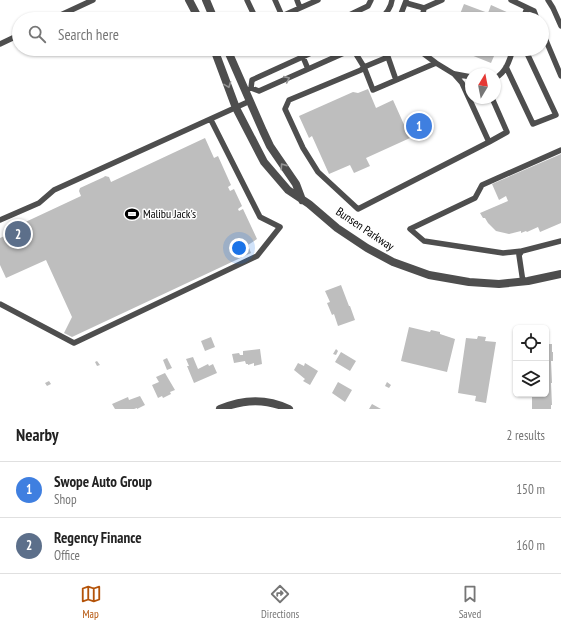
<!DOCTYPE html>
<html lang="en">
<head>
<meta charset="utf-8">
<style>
	:root { --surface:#fff; --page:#f2f2f2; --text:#222; --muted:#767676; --line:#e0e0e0; --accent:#b45309 }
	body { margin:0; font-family:"PT Sans Narrow",sans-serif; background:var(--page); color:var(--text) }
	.controls { position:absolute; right:12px; bottom:12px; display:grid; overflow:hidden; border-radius:6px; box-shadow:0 1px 3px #0004 }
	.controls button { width:36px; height:36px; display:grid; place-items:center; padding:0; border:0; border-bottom:1px solid var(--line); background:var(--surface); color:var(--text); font:20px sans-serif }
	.compass { position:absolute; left:465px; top:68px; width:36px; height:36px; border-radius:50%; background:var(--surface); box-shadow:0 1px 3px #0004; rotate:10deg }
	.you { position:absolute; left:239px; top:248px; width:14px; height:14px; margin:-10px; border:3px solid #fff; border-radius:50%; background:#1a73e8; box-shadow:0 0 0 6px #1a73e833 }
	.badge { display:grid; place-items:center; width:26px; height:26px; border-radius:50%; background:var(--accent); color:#fff; font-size:13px; font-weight:700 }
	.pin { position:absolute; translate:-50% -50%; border:2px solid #fff; box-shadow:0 1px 4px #0006 }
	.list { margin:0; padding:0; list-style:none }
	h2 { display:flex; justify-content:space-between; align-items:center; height:52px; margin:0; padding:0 16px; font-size:17px }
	h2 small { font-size:13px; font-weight:400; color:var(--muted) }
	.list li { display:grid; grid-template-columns:26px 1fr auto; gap:12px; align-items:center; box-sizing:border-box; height:56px; padding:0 16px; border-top:1px solid var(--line) }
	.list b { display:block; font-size:15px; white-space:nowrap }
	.list p { margin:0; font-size:13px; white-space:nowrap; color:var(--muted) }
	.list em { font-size:13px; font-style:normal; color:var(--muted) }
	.icon { flex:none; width:22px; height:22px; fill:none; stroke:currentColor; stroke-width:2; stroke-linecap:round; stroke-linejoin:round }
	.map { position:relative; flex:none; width:561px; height:409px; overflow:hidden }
	.search { position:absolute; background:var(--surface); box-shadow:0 1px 3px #0004; left:12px; right:12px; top:12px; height:44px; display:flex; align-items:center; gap:10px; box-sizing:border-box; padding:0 14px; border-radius:22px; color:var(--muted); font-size:15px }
	.sheet { height:164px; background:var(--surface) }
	nav { display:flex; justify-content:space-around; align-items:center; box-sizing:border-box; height:56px; border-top:1px solid var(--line); background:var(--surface); font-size:11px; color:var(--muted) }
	nav a { display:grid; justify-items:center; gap:2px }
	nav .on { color:var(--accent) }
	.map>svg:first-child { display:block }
	.building { fill:#bebebe }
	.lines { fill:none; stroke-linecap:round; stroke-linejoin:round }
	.service { stroke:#4e4e4e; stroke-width:5.5 }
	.minor { stroke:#4e4e4e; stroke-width:8 }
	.tertiary { stroke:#4e4e4e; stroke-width:8 }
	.oneway { stroke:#959595 }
	.labels { text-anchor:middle; stroke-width:3; stroke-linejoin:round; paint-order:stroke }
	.poi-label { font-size:12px; fill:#000; stroke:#fff; text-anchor:start }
	.street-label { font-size:12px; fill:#000; stroke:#fff }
</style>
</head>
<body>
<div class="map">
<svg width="561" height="409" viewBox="0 0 561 409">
	<rect width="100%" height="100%" fill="#fff"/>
	<path class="building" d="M464,4L488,13L491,5L511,14L509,19H458Z
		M456,49H497L491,63Z
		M368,89L376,108L393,100L410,138L366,158L370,166L354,173L350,165L329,174L312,136L309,138L299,116L353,92L358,93Z
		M205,138L214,158L218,156L231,185L228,187L230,191L234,189L242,206L238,209L239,211L243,209L257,239L248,245L251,253L72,337L64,333L72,317L46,260L6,278L0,265V238L20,229L19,225L81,196L79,191L80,188L104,177L105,176L109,177L111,182Z
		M561,154V223L540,232L538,227L527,232L526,231L521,233V231L509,234L496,231L488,223L485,218H483L480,213L508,201L506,196L499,200L492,184Z
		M341,285L349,306H350L355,320L338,326L334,314L332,315L327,303L330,302L325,291Z
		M409,327L430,332L431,330L440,332V334L455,339L447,372L401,361Z
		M478,336L486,337L485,341L496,342L486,403L475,401L476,396L458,393L466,338L477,339Z
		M211,337L215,347L205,351L201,341Z
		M546,344H552V352H553V361H551L552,383H551L552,405H551V409H532V394H546Z
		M260,349L262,364L254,366V363L248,365V364H246L245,361L234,363L232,354L239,353L240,355H243V351Z
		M336,349L338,351L336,355L333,354Z
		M341,352L356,361L350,371L335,362Z
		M193,357L198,369L208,364L209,366L213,364L217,373L194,383L187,366H189L186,359Z
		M167,358L172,368L167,370L163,360Z
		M97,361L100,365L97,366L95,362Z
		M298,363L304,366L305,363L318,371L310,385L303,381L305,379L294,370Z
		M165,373L175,390L170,392L171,394L163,398L162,396L158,398L152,385L159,382L156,377Z
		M49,381L51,384L47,386L45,383Z
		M338,382L352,390L345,402L332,393Z
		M387,382L391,385L389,388L385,386Z
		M140,396L145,405L137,409V408L134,409H115L112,404L128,397L129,400Z
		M372,404L381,409H369Z"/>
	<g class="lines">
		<path class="service" d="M247,0L256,19
			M275,0L283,18
			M297,0L300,8
			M511,0L534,11L537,19
			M548,0L553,8L561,26
			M406,3L424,8L422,19
			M424,8L442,0
			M282,16L318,0
			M52,19L93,0
			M341,19L368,6L371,0
			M380,19C386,14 391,8 392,0
			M399,19L406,1
			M523,19L527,8
			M542,31L561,76
			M0,44L19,35
			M269,49H271
			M349,49L356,54L364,67L361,70L289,100L285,109L303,148L318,172L358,209L489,142L462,83L454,74L436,63L420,51L419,49
			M303,57L308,69
			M506,67L533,124L556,115L525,49
			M455,74L471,77
			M495,78C506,73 510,59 513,49
			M396,80L388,57L364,67L373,90L436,63
			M251,88L252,80L320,49
			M246,90L251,88L259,91L353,49
			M489,142L507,132L492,98
			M0,220L39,203L54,190L250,101
			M522,251L503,253L424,241L410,229L475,198L482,185L561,150
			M523,282L519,255L522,251L561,241
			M0,304L74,343L257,256L280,227L260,217L211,120"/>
		<path class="minor" d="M220,409C243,399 266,398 289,409"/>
		<path class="tertiary" d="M189,0L199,19
			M206,0L214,19
			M214,49L236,108L264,162L288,190L309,204L337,228L367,248L393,262L429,275L469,282L499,284L528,281L561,274
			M227,49L263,131L270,146L296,184L302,200"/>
	</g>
	<defs><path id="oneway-chevron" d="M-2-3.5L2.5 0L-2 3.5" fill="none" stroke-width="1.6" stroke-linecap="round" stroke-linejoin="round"/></defs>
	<g class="oneway">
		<use href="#oneway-chevron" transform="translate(287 79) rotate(-24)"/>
		<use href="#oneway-chevron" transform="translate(228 85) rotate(69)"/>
		<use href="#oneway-chevron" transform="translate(283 166) rotate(-125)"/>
	</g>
	<defs>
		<symbol id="stadium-bare" viewBox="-9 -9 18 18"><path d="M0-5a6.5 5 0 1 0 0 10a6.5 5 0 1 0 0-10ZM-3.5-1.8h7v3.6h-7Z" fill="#000" stroke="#fff" stroke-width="2.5" paint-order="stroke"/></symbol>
	</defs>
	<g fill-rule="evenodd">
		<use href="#stadium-bare" x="122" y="204" width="20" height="20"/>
	</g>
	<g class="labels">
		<g class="poi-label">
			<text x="143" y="218">Malibu Jack's</text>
		</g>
		<g class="street-label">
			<text transform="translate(365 229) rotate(34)" y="4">Bunsen Parkway</text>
		</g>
	</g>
</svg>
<div class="controls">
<button><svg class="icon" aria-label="locate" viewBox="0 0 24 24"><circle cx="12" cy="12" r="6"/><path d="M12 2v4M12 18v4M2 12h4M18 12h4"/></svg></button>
<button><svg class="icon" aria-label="layers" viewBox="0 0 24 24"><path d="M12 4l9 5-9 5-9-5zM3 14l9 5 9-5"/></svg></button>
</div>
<svg class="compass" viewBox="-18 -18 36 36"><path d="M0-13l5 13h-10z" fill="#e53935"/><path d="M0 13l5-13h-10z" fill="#767676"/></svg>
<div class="you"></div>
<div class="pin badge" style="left:419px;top:126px;background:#3f7fe0">1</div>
<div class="pin badge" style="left:18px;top:234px;background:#5c6f8a">2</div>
<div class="search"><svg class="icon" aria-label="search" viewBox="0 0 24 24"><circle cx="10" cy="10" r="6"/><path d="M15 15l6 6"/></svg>Search here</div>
</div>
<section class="sheet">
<h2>Nearby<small>2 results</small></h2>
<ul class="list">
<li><span class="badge" style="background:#3f7fe0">1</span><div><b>Swope Auto Group</b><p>Shop</p></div><em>150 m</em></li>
<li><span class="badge" style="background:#5c6f8a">2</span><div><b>Regency Finance</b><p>Office</p></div><em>160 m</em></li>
</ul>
</section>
<nav>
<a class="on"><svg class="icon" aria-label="map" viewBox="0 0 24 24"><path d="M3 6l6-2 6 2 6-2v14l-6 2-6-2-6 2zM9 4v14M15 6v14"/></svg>Map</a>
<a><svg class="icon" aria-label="directions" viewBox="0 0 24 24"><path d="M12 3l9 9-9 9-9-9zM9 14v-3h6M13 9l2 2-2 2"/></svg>Directions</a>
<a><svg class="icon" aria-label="saved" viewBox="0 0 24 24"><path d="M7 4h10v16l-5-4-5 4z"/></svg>Saved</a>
</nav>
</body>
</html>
